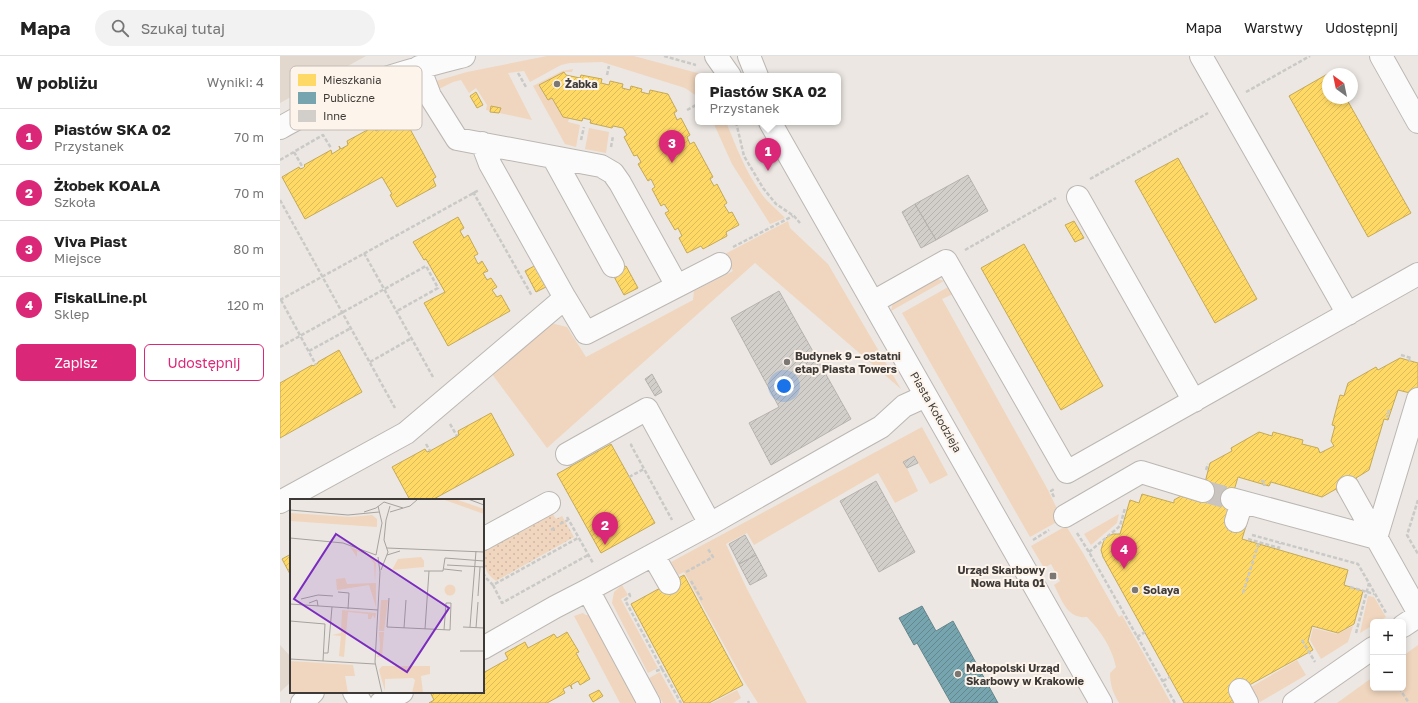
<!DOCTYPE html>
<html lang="pl">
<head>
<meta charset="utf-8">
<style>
	:root { --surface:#fff; --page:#f2f2f2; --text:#222; --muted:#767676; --line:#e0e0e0; --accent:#db2777 }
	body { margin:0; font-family:"Golos Text",sans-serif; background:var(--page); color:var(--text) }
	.controls { position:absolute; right:12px; bottom:12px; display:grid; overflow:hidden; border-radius:6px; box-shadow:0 2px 6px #0003 }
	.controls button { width:36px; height:36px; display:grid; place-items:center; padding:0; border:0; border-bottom:1px solid var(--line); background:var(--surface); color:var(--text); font:20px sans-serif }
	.compass { position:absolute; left:1042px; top:12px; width:36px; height:36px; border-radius:50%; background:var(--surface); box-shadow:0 2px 6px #0003; rotate:327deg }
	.you { position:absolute; left:504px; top:330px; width:14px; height:14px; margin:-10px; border:3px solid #fff; border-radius:50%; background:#1a73e8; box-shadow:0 0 0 6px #1a73e833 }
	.badge { display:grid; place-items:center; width:26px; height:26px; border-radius:50%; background:var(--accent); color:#fff; font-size:13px; font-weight:700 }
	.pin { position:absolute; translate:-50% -33px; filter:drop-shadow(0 1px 2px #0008) }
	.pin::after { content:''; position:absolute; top:21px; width:14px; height:12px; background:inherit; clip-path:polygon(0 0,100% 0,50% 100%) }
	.popup { position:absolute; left:415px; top:17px; width:146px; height:52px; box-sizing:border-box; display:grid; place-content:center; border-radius:6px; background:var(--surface); filter:drop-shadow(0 1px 3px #0005); font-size:13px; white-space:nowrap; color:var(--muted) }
	.popup b { font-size:15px; color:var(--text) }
	.popup::after { content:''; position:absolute; left:50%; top:100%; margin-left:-8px; border:8px solid transparent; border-top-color:var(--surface) }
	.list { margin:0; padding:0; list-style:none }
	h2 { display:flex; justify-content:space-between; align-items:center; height:52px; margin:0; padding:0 16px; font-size:17px }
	h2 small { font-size:13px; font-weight:400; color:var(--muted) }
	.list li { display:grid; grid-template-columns:26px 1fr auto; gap:12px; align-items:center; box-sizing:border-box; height:56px; padding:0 16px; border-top:1px solid var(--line) }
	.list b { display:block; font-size:15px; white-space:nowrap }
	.list p { margin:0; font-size:13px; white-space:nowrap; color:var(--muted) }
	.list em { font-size:13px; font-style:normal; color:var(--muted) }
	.actions { display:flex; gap:8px; padding:12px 16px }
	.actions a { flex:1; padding:9px 0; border:1px solid var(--accent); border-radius:6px; text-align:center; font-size:14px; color:var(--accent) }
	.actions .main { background:var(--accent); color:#fff }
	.icon { flex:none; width:22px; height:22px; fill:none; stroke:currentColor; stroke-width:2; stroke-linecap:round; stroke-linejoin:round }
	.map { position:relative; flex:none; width:1138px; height:647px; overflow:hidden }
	header { display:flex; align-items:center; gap:24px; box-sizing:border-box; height:56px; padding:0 20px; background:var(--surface); border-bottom:1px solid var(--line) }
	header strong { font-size:19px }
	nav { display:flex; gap:22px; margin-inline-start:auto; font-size:14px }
	.search { width:280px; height:36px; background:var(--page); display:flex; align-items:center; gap:10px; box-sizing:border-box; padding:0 14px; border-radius:22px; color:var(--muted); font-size:15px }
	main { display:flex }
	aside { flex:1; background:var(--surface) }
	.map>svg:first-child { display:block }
	.built { fill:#e2d8ce }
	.green { fill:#f0d6be }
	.park { fill:url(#park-dots) }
	.homes { fill:url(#homes-hatch); stroke:#c5a958 }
	.public { fill:url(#public-hatch); stroke:#65858b }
	.building { fill:url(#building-hatch); stroke:#b6b2ae }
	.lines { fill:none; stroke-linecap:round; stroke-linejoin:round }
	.minor-tunnel { stroke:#c9c4c0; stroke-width:22; stroke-dasharray:22 11; stroke-linecap:butt }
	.minor-casing { stroke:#bbb7b3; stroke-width:24 }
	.path { stroke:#c9c9c7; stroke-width:2.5; stroke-dasharray:4 2; stroke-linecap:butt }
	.minor { stroke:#fcfbfb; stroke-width:22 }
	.poi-dot { fill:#7b7773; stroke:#fdf4ec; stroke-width:1.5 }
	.labels { text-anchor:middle; stroke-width:4; stroke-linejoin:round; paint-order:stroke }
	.poi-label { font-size:11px; font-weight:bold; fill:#3e3a37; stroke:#fdf4ec; text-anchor:start }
	.street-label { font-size:11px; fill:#3e3a37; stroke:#fdf4ec }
	.inset-road { fill:none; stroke:#a6a29e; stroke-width:1 }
	.view { fill:#7b2cbf; fill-opacity:0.15; stroke:#7b2cbf; stroke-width:2 }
	.inset-edge { fill:none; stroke:#3e3a37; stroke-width:2 }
	.key { fill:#fdf4ec; stroke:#c4bcb6; stroke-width:1 }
	.key-label { font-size:11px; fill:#3e3a37 }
</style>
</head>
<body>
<header>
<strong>Mapa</strong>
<div class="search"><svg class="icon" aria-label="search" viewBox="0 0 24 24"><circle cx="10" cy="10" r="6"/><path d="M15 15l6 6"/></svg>Szukaj tutaj</div>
<nav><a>Mapa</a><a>Warstwy</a><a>Udostępnij</a></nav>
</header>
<main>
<aside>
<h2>W pobliżu<small>Wyniki: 4</small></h2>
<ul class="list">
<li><span class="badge">1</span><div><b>Piastów SKA 02</b><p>Przystanek</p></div><em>70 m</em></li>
<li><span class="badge">2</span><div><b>Żłobek KOALA</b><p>Szkoła</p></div><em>70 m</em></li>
<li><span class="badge">3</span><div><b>Viva Piast</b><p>Miejsce</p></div><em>80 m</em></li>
<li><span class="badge">4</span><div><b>FiskalLine.pl</b><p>Sklep</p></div><em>120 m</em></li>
</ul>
<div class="actions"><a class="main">Zapisz</a><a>Udostępnij</a></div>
</aside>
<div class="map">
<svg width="1138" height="647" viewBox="0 0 1138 647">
	<defs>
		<pattern id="park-dots" width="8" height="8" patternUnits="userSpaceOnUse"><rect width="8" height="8" fill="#f0d6be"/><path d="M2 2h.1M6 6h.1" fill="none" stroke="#cfb8a4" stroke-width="1.8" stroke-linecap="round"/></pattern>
		<pattern id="homes-hatch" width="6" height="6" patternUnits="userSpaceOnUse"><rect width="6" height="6" fill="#ffd966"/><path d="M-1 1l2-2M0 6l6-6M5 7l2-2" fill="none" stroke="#dcbb59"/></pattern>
		<pattern id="public-hatch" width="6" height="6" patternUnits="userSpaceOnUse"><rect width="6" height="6" fill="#76a5af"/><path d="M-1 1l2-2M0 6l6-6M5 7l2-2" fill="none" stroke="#62878f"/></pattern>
		<pattern id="building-hatch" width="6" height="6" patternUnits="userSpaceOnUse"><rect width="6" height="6" fill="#d2cfcb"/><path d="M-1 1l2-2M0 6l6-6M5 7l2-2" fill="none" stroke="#b5b2af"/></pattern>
	</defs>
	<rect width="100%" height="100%" fill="#ece7e2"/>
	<path class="built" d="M0,0H86L0,47Z
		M0,589L11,601V626L0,636Z"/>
	<path class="green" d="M267,0H354L421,18L423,20H418V41L405,32L322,6L290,7L281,9L250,26L244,15L228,17L252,64L206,54L207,49L196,32L189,37L181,24L173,26L159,33L156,25L187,16Z
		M293,13L292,16H284L259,29L268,44L272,42L283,61L289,63L288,66L300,69L296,91L285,88L253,30L282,15Z
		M433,66H446C456,90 465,115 481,137C487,146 497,153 505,162L490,168L452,108Z
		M309,72L329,76L326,97L305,93Z
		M508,165L510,172L548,208L621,333L475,207L267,392L212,318L271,267L287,271L306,301L413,244L414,235L453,215L443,199Z
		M650,223H658L664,225L611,255L613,246Z
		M670,230L673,238L662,243L768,434L782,463L750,481L622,257Z
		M642,371L668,419L650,428L634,400L624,406L638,435L615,447L598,417L474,489L467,477L446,488L467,533L527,647H478L464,625L404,516L398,519L391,506Z
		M839,458L837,467L811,489L804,478Z
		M786,470L803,497L839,561L842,559L891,647H839C833,637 830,629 830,617L836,611C832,592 821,575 807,561C787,563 782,544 774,529L780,525L771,508L764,512L751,490Z
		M342,529L348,539L341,543L378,612L368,617L332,547L334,536Z
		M1088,540L1094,541L1106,561L1098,566H1093V569L1080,577Z
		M303,557L306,559H310L358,647H340L294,560Z
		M1073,570L1068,586L1041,603L1030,584L1033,572L1057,578Z
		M1138,589V647H1057L1093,621V632H1123V600Z
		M1017,604L1026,619L980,646L971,631Z
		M380,616L397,647H383L369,622Z
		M457,634L461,642L453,647H432Z"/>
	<path class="park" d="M271,455L276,463L282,460L294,481L216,525C204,517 203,506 203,493Z"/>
	<path class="homes" d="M284,16L286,19L300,22L301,19L322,23L321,27L329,29L330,25L343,28L342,32L350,34L351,30L362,33L361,36L369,38L370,34L388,38L397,55L394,57L397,64L401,62L410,79L407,81L410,88L414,86L433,121L430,123L434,130L437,128L447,147L444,149L449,157L452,156L459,169L446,176L447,180L423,193L421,190L407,197L399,182L402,180L398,172L395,174L385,157L389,155L384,148L381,150L372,133L375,131L371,123L368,125L358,108L361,106L357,99L354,100L344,81L347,79L343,72L333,70L332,72L310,67L311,64L303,62L302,65L283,61L272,42L268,44L259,29Z
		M1051,16L1053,18H1048V42H1066L1131,157L1088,181L1009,40Z
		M196,36L203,49L197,52L190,40Z
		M211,50L221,52L219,57L210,56Z
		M123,60L156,121L153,123L156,130L117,151L110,139L112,138L102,121L25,163L2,121L19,111L20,113L23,112L25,110L24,109L51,94L52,98L60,93L59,90L61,93L68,89L67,85L93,71L96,75Z
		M898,102L977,243L935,267L855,125Z
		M178,161L184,172L180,175L184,182L188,179L198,198L194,200L198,208L202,205L208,215L203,217L207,224L211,222L217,231L212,234L217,241L221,239L230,255L168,290L144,247L165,236L146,203L144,204L133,186Z
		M794,165L804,182L795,186L785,169Z
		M744,188L823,330L781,354L701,212Z
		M256,209L268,230L256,236L245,215Z
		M346,210L358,232L344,239L332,217Z
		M59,294L82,336L0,382V327L32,309L33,310L38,307V306Z
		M1120,302L1138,307V339L1118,334L1108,364L1104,363L1089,414L1076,422L1078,426L1058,437L1056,433L1042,441L991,426L989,430L958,421L946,462L967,467L962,483L1068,514L1064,529L1083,535L1074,568L1058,577L1032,570L1028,585L1033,594L953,638L958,647H904L823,501L821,494L824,484L827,481L833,478H840L850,444L859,447L862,438L894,447V444L901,440L920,446L930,407L952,395L951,392L979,376L992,380L993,376L1023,384L1022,388L1038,392L1040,397L1054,390L1051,385L1055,370L1052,369L1060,339L1064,340L1068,327L1096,311L1098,314Z
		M211,357L234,399L152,444H130L112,411L145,393L147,396L150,395L179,379L178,375Z
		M331,388L375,467L321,497L277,418Z
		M11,498V520L2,503Z
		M404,519L463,629L429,647H404L351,548Z
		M287,576L299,596L296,597L310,623L300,629L298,625L291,629L292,633L290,629L283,633L285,637L267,647H149L154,644L151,638L155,636H203V617L228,603L225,597L245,586L248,592L274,578L277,582Z
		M319,634L323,640L313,646L309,639Z"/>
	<path class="public" d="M642,550L656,575L673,565L718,647H671L637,587L634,589L619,562Z"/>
	<path class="building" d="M688,119L708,155L656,184L635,148Z
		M635,148L656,184L641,192L622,156Z
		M499,235L571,363L491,409L469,367L499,351L451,262Z
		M372,318L382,336L375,340L365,323Z
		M634,400L638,407L627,412L623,406Z
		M596,425L635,496L599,516L560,445Z
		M465,479L476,499L459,508L449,488Z
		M476,499L487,520L470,529L459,508Z"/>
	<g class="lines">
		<path class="minor-tunnel" d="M923,435L952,443"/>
		<defs>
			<path id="minor" d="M436,0L450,20
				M469,0L477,20
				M921,0L1068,258
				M1101,0L1138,66
				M139,11L150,40L177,83L321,110L333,117L340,127L397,230
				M490,66L821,647
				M0,72C29,56 59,39 91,27C121,16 153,8 184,0
				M202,87L210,108L285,242L306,277L440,208
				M273,101L333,210
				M798,141L914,345
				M593,246L666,205L787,416L1138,218
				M287,398L367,353L430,468
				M1068,431L1138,556
				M952,443L1096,482L1138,343
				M0,446L126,377L285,242
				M785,460L861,416L923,435
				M956,465L962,446
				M203,483L269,447
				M373,499L389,527
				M308,534L369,647
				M1123,570L1138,560
				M203,592L275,551L308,534L430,468L574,386L601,371L624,350L646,340
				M960,634L967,647
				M74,636L81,647
				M22,647L33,636
				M101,647L122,636
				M1014,647L1093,592"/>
		</defs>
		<use href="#minor" class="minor-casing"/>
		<path class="path" d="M384,0L416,9
			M238,17L246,31
			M327,19L329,10
			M966,36L1030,0
			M407,54L418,48
			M456,66L464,100L483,132L496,148L514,160L520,167
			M301,84L304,71
			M331,91L333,80
			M14,96L23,112
			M0,104L43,79L51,92
			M810,123L928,57
			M193,136L252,240
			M0,144L115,352
			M453,191L513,160
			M685,194L776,142
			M84,197L153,321
			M0,244L199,134
			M1,244L36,309
			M0,291L146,210L158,232L117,255
			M29,295L71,272
			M1121,299L1131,302L1129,305
			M90,306L132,282
			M1109,354L1107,360H1109
			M170,368L177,380
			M146,388L150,395
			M352,388L351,389L392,464
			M926,414L928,408
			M349,421L364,413
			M981,425L985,426L984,430
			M774,441L771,435L774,433
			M1138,444L1127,479L1138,498
			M287,461L313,507
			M280,468L288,464
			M271,474L276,471
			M797,477L809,496L895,647
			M972,479L1078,508L1106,557
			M968,483L999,492L1000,487
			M753,484L769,474
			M809,496L840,470L845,452
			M406,516L433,501L428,493
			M203,517L206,522L213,529L298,482
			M411,525L422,544
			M213,529L222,547L308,499
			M1070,531L1094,538
			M349,537L350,540L345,544L382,613
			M963,537L979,486
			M1076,577L1089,527
			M857,581L865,576
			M1022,584L1035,606
			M376,615L382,613L401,647
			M883,625L890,621
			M1119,632L1129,647
			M468,645L469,647"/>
		<use href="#minor" class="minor"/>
	</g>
	<g class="poi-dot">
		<circle cx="277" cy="28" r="4"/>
		<circle cx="507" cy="306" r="4"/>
		<rect x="769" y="516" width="8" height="8" rx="2"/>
		<circle cx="855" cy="534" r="4"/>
		<circle cx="678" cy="618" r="4"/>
	</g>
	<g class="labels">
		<g class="poi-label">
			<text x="285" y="32">Żabka</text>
			<text x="515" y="304">Budynek 9 – ostatni<tspan x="515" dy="13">etap Piasta Towers</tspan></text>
			<text x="765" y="518" text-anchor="end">Urząd Skarbowy<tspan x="765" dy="13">Nowa Huta 01</tspan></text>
			<text x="863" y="538">Solaya</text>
			<text x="686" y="616">Małopolski Urząd<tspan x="686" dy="13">Skarbowy w Krakowie</tspan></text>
		</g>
		<g class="street-label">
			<text transform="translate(656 356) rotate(60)" y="4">Piasta Kołodzieja</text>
		</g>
	</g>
	<g transform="translate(10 443)">
		<rect width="194" height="194" fill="#ece7e2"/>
		<path d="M152,0H165L194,10V15ZM0,14L60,18L82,16L87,20V28L0,22ZM60,48L78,55L86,64L85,84L84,64L77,56L67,52V58ZM131,58L134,62V68L102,71L108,60ZM55,79L57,85L86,84V108L79,86L47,91L46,80ZM91,101H98L94,132H89ZM52,111L86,114L85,120L83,116L81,120H78V115L58,113L54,158L49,157L51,137L42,136L51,134ZM89,133H94L92,158H87L90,149ZM0,162L63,166L65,177H55L58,194H0V170L52,168L0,166ZM92,167H140V175L131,177L133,194H122L125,181L123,179L95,180V192L89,171Z" fill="#f0d6be"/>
		<path d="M0,166H36L52,168L53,171H8L0,170Z" fill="#f0d6be"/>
		<path d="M154.5 91a5.5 5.5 0 1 1 11 0a5.5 5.5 0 1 1-11 0Z" fill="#f0d6be"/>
		<path class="inset-road" d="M178,0L194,6M0,11L58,16L89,13M74,13L86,9L94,3L113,9M100,13L120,7L128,0M0,39L53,44L86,56M97,49L194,53M86,56L92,24L88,7M97,56L110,52M88,58L90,73L85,163L92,194M157,66L194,68M154,70L172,72M91,71L98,53L94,41L96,21L100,7M134,72H139L135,130M139,72H153L155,59L194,62M48,93L59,94L58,110M188,97L190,68M99,99L97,128L160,131L161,104H156L154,131M11,100L28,96L43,97M19,104L27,101L28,107M0,105L88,111M0,122L35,125L33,162M173,128L194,129M180,128L186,52M114,129L116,101M186,129L188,103M170,152H194M34,154H38L42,108M0,160L85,165"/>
		<path class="view" d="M46,35L159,109L117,173L4,100Z"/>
		<rect width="194" height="194" class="inset-edge"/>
	</g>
	<rect x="10" y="10" width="132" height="64" rx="6" class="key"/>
	<rect x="18" y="18" width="18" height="12" fill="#ffd966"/>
	<rect x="18" y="36" width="18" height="12" fill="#76a5af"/>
	<rect x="18" y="54" width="18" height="12" fill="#d2cfcb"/>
	<g class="key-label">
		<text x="43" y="28">Mieszkania</text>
		<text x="43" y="46">Publiczne</text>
		<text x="43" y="64">Inne</text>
	</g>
</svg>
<div class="controls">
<button>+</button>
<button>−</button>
</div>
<svg class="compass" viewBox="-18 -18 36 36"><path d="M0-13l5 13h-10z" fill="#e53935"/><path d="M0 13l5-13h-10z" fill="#767676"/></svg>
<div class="you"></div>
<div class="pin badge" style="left:488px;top:115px">1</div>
<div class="popup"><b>Piastów SKA 02</b>Przystanek</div>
<div class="pin badge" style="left:325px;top:489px">2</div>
<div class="pin badge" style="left:392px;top:107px">3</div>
<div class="pin badge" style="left:844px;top:513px">4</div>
</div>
</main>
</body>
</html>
